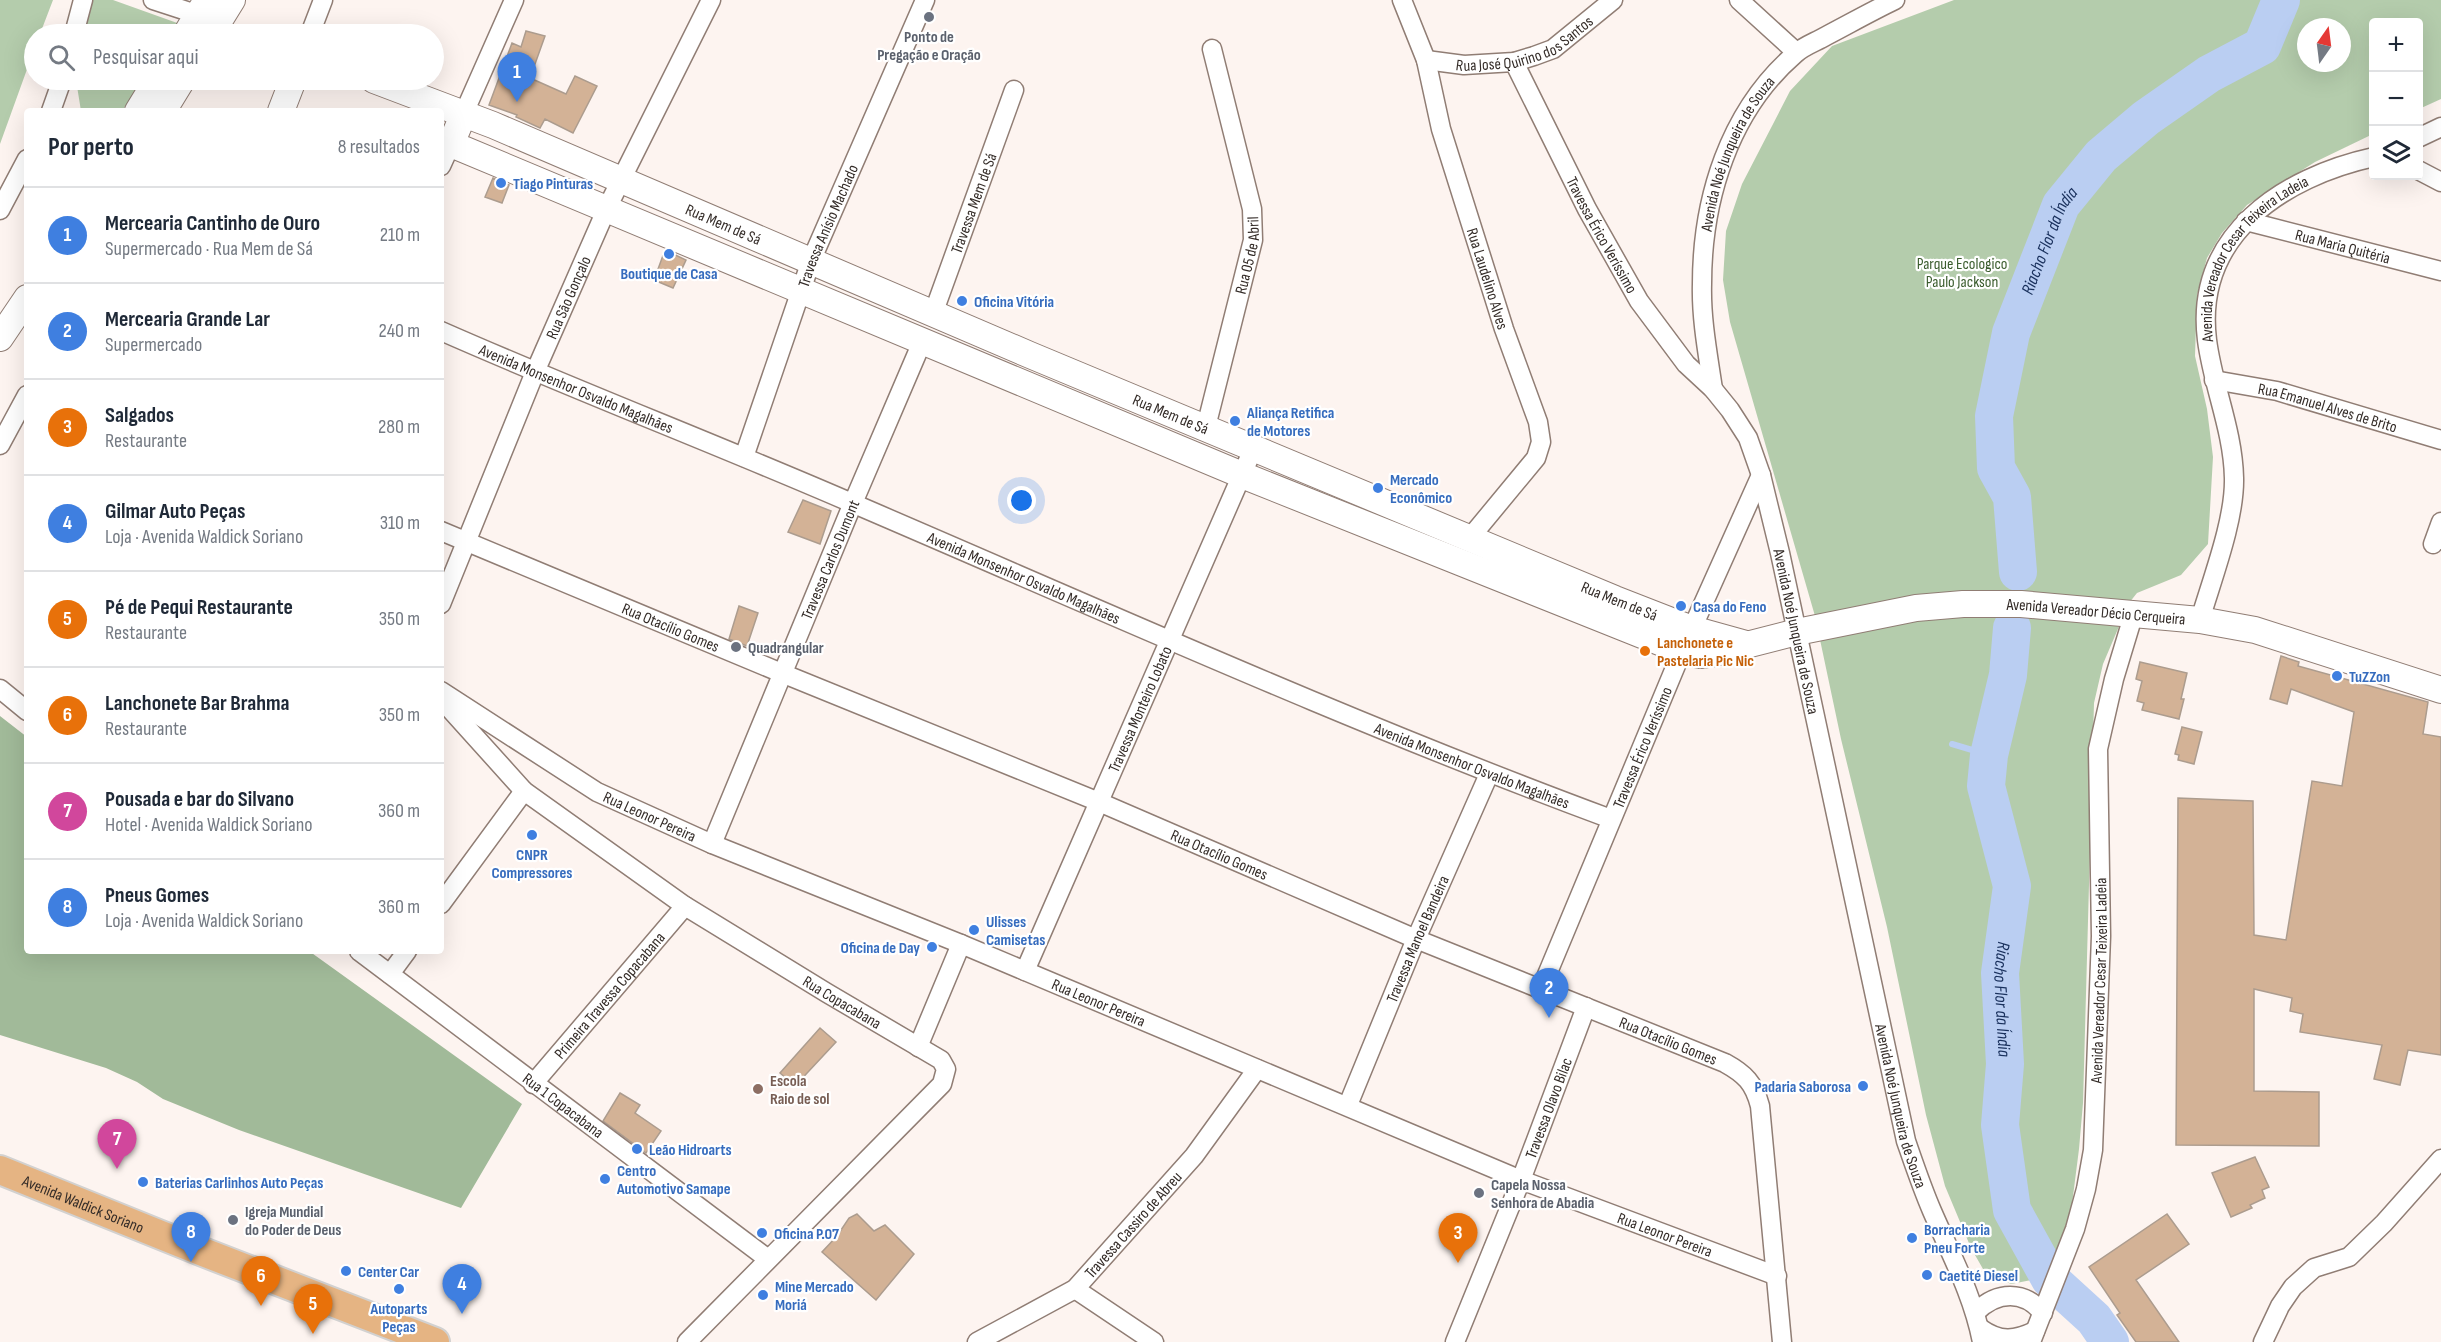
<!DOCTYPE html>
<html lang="pt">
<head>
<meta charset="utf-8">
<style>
	:root { --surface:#fff; --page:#f6f6f7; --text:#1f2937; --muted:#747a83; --line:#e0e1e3; --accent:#9f379a }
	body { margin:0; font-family:"Sofia Sans Condensed",sans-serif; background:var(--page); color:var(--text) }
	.controls { position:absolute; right:18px; top:18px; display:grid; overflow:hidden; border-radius:6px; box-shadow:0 6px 24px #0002 }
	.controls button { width:54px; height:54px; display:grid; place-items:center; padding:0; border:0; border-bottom:2px solid var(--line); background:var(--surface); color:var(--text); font:30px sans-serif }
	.compass { position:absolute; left:2297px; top:18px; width:54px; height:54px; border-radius:50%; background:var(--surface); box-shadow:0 6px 24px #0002; rotate:14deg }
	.you { position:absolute; left:1022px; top:501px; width:21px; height:21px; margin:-15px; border:4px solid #fff; border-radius:50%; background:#1a73e8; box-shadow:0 0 0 9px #1a73e833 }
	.badge { display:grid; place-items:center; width:39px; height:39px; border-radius:50%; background:var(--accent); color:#fff; font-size:20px; font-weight:700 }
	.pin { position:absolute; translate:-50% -50px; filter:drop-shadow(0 2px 3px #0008) }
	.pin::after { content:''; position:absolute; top:32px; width:21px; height:18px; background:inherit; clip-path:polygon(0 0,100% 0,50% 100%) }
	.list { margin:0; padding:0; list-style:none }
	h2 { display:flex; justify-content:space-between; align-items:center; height:78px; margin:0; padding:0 24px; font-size:26px }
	h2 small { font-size:20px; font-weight:400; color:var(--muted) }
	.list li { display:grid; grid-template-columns:39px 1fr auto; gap:18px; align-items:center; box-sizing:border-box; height:96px; padding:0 24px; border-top:2px solid var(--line) }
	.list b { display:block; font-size:22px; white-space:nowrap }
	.list p { margin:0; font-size:20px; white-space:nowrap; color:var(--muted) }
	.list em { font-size:20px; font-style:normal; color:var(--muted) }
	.icon { flex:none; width:33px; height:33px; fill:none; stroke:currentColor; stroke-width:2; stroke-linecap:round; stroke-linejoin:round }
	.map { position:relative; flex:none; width:2441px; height:1342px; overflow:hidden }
	.search { position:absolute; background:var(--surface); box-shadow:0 6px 24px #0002; left:24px; top:24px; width:420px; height:66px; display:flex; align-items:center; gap:15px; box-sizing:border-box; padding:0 21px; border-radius:33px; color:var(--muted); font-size:22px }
	.panel { position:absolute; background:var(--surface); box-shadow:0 6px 24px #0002; left:24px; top:108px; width:420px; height:846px; border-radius:6px }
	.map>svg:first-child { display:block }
	.green { fill:#b4ccac; fill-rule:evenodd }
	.forest { fill:#a1ba99 }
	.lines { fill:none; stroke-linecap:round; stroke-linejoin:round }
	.stream { stroke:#bacef2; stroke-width:6 }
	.river { stroke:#bacef2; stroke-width:38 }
	.building { fill:#d3b296; stroke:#ac9c8e; stroke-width:1.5 }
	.street-casing { stroke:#907d74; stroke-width:21 }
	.secondary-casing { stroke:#907d74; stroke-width:28 }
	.primary-casing { stroke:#d2d1d0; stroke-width:32 }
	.street { stroke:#fff; stroke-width:18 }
	.secondary { stroke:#fff; stroke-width:26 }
	.primary { stroke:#e5b483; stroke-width:28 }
	.worship-dot { fill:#6b7280; stroke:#fff; stroke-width:2 }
	.shop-dot { fill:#3f7fe0; stroke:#fff; stroke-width:2 }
	.food-dot { fill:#e8710a; stroke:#fff; stroke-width:2 }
	.education-dot { fill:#8d6e63; stroke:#fff; stroke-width:2 }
	.labels { text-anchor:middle; stroke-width:4.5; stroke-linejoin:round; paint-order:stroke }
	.worship-label { font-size:16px; font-weight:bold; fill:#5b616d; stroke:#fff; text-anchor:start }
	.street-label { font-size:16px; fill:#342c28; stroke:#fff }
	.shop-label { font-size:16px; font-weight:bold; fill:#366cbe; stroke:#fff; text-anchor:start }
	.park-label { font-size:16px; fill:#3a5c2d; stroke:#fff }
	.food-label { font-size:16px; font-weight:bold; fill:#c56008; stroke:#fff; text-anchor:start }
	.education-label { font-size:16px; font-weight:bold; fill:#785e54; stroke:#fff; text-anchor:start }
	.water-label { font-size:18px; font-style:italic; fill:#19305c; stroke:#fff }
</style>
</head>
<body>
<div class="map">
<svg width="2441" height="1342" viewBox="0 0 2441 1342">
	<rect width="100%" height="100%" fill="#fdf4f0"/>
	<path class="green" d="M0,0H53L40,34H34V50L0,144Z
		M93,0H113L180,24L172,34H81Z
		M1954,0H2441V99L2419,109L2418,22H2374L2373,134L2315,162L2247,205L2222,233L2207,258L2197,295L2195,356L2207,409L2213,457L2208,544L2181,575L2137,593L2129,603L2103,664L2094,703L2083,1103L2079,1149L2071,1212L2060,1256L2050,1269L2037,1279L2011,1284L1995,1277L1983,1269L1971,1248L1945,1186L1926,1115L1887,927L1841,739L1815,616L1730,322L1723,280L1726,231L1742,184L1790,91L1832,46ZM2306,27H2342V63H2306Z
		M76,80H143L122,111H81Z"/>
	<path class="forest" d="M0,716L27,737V951H309L522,1104L461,1208L239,1130L163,1099L137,1082L106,1068L0,1035Z"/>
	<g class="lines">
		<path class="stream" d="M1952,744L1989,755"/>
		<g class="river">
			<path id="s1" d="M2018,572L2012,497L1996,468L1994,416L2011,333L2061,205L2101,156L2146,118L2209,74L2262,46L2281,0"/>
			<path id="s2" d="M2012,628L2008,675L1989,755L1986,786L2012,886L2000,973L2005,1064L2000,1125L2012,1210L2050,1279L2094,1319L2110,1342"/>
		</g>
	</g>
	<path class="building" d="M526,31L545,36L530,78L566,94L575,76L597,86L573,133L545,119L540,128L516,117L517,115L489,105L512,43L521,47Z
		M493,178L509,185L502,203L485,197Z
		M665,250L686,260L673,288L654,280Z
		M803,500L831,511L820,544L788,532Z
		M739,606L758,613L747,646L729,639Z
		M2281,656L2299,662L2298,666L2428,702L2423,734L2441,737V1055L2408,1050L2400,1085L2374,1079L2382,1045L2300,1032L2303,1014L2290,1011L2292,998L2254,989V1091L2319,1092V1146L2176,1145L2178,798L2253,801L2254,935L2286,940L2312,781L2342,786L2354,712L2291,689L2287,704L2270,699Z
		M2140,662L2187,673L2181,699H2184L2179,719L2142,710L2144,703L2137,701L2142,681L2136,679Z
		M2182,727L2202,732L2194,764L2178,760L2179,755L2175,754Z
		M820,1028L836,1042L795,1086L780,1073Z
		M620,1093L640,1105L635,1113L661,1131L646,1153L603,1121Z
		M2255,1157L2269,1187L2262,1190L2265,1198L2250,1205L2252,1208L2231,1217L2212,1173Z
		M857,1214L874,1231L885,1225L914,1254L876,1300L822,1252L837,1236L849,1218Z
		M2167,1214L2189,1244L2136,1280L2179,1342H2136L2117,1315L2120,1313L2089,1267Z"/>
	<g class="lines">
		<defs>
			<g id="street">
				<path d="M153,0L199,15"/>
				<path id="s3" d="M1402,0L1426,60L1441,129L1504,329L1538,422L1541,442L1536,458L1469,539"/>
				<path d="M1739,0L1796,52"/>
				<path d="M74,34L83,0"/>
				<path d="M310,34L323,0"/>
				<path id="s4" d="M1426,60L1464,65L1514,62L1534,56L1553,49L1613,0"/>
				<path id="s5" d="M1514,62L1587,209L1639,301L1686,364L1713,389L1730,410L1748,438L1761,475L1780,553L1906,1141C1914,1164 1922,1188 1932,1211C1951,1255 1973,1295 1982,1342"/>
				<path d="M51,111L62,80"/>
				<path d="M464,113L514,0"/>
				<path d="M2418,138L2441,127"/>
				<path d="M441,166L451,144"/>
				<path d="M2418,170L2441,182"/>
				<path d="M0,210L27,159"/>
				<path id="s6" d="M2246,221L2441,271"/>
				<path id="s7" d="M933,314L1014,90"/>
				<path id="s8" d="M441,331C577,391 716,444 852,503C1104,611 1354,724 1611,819"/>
				<path id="s9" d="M2214,380L2277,391L2441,440"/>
				<path id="s10" d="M1713,389C1708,355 1701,319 1702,284C1702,199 1729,111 1795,54C1803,46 1816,42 1826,36C1849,24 1872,11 1895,0"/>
				<path id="s11" d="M1206,427L1253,240L1252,209L1212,49"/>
				<path d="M0,445L27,395"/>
				<path id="s12" d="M744,457L811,261L925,0"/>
				<path id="s13" d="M441,531L784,674L1099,802L1416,939L1725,1063C1745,1074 1754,1083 1760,1106L1782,1342"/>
				<path d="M2433,544L2441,522"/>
				<path id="s14" d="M441,604L535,372L607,208L711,0"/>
				<path id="s15" d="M2200,620C2212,579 2235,520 2234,478C2233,430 2213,387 2207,340C2194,235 2283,177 2374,157"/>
				<path d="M0,689L27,711"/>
				<path id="s16" d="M441,691L597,792L712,844L961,944L1521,1180L1777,1276"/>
				<path id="s17" d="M441,699L524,791L685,906L827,993L941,1060L946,1069L942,1084L687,1342"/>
				<path id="s18" d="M712,844L853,503L922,342"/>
				<path d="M441,904L524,791"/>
				<path id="s19" d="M359,951L768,1259"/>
				<path id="s20" d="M1025,971L1254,447"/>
				<path d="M390,974L407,951"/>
				<path id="s21" d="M1541,989L1682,651L1761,475"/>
				<path d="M918,1047L961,944"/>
				<path id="s22" d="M533,1084L685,906"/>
				<path id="s23" d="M1348,1105L1416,939L1489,774"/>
				<path d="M1075,1289L1154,1342"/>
				<path d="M1976,1312C1997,1291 2024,1290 2043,1313"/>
				<path d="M1980,1328C2000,1342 2014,1341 2035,1331"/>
				<path id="s24" d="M977,1342L1075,1289L1194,1156L1257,1069"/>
				<path id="s25" d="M1455,1342L1521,1180L1586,1007"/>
				<path id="s26" d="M2031,1342L2075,1229L2086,1189L2093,1150L2101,936L2098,749L2114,679L2134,613"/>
				<path d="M2263,1342L2280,1306L2293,1287L2314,1268L2349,1257L2384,1223L2441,1159"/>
			</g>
			<g id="secondary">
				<path d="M186,34L207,0"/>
				<path d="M211,34L232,0"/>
				<path id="s27" d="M374,80L493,125L1030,355L1615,599L1692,629L1746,644"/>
				<path d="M138,111L157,80"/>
				<path d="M163,111L182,80"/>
				<path d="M281,111L293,80"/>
				<path id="s28" d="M464,113L451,144L1242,475L1682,651L1700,655L1715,653L1797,632L1916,608L1963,604H2021L2200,620L2255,630L2441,690"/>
				<path d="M0,338L27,298"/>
			</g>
			<g id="primary">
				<path id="s29" d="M0,1170L203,1252L435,1342"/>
			</g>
		</defs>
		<use href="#street" class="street-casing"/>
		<use href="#secondary" class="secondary-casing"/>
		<use href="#primary" class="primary-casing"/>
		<use href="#street" class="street"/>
		<use href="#secondary" class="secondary"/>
		<use href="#primary" class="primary"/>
	</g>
	<g class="worship-dot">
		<circle cx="929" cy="17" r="6"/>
		<circle cx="736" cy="647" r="6"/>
		<circle cx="1479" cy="1193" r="6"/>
		<circle cx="233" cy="1220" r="6"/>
	</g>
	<g class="shop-dot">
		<circle cx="501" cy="183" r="6"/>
		<circle cx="669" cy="254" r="6"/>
		<circle cx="962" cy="301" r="6"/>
		<circle cx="1235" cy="421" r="6"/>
		<circle cx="1378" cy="488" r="6"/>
		<circle cx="1681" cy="606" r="6"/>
		<circle cx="2337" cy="676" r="6"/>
		<circle cx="532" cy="835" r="6"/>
		<circle cx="974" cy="930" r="6"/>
		<circle cx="932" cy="947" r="6"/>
		<circle cx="1863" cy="1086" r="6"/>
		<circle cx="637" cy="1149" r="6"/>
		<circle cx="605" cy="1179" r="6"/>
		<circle cx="143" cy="1182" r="6"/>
		<circle cx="762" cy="1233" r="6"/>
		<circle cx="1912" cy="1238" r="6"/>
		<circle cx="346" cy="1271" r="6"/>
		<circle cx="1927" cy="1275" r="6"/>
		<circle cx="399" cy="1289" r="6"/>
		<circle cx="763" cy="1295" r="6"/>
	</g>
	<circle class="food-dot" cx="1645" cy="651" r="6"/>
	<circle class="education-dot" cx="758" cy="1089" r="6"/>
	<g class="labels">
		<g class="worship-label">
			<text x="929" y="42" text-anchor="middle">Ponto de<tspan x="929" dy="18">Pregação e Oração</tspan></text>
			<text x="748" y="653">Quadrangular</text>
			<text x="1491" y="1190">Capela Nossa<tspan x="1491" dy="18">Senhora de Abadia</tspan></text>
			<text x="245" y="1217">Igreja Mundial<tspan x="245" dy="18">do Poder de Deus</tspan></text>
		</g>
		<g class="street-label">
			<text dy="6" stroke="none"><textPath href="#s4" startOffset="104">Rua José Quirino dos Santos</textPath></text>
			<text dy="6" stroke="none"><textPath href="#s10" startOffset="243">Avenida Noé Junqueira de Souza</textPath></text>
			<text dy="6" stroke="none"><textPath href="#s7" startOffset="118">Travessa Mem de Sá</textPath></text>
			<text dy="6" stroke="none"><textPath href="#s27" startOffset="378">Rua Mem de Sá</textPath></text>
			<text dy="6" stroke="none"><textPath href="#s12" startOffset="246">Travessa Anísio Machado</textPath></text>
			<text dy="6" stroke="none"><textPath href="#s5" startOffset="194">Travessa Érico Veríssimo</textPath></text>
			<text dy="6" stroke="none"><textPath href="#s6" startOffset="100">Rua Maria Quitéria</textPath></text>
			<text dy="6" stroke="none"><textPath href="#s11" startOffset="177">Rua 05 de Abril</textPath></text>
			<text dy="6" stroke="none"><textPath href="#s15" startOffset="388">Avenida Vereador Cesar Teixeira Ladeia</textPath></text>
			<text dy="6" stroke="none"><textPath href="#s3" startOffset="292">Rua Laudelino Alves</textPath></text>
			<text dy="6" stroke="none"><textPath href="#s14" startOffset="332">Rua São Gonçalo</textPath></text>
			<text dy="6" stroke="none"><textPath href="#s8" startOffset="147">Avenida Monsenhor Osvaldo Magalhães</textPath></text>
			<text dy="6" stroke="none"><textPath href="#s9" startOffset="117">Rua Emanuel Alves de Brito</textPath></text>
			<text dy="6" stroke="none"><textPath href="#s27" startOffset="864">Rua Mem de Sá</textPath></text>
			<text dy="6" stroke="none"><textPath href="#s18" startOffset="308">Travessa Carlos Dumont</textPath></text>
			<text dy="6" stroke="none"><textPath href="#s8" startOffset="633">Avenida Monsenhor Osvaldo Magalhães</textPath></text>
			<text dy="6" stroke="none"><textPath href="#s27" startOffset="1350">Rua Mem de Sá</textPath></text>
			<text dy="6" stroke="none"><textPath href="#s28" startOffset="1785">Avenida Vereador Décio Cerqueira</textPath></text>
			<text dy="6" stroke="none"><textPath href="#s13" startOffset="249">Rua Otacílio Gomes</textPath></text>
			<text dy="6" stroke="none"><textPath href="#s5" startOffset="645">Avenida Noé Junqueira de Souza</textPath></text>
			<text dy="6" stroke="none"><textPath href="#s20" startOffset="286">Travessa Monteiro Lobato</textPath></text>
			<text dy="6" stroke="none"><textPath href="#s21" startOffset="262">Travessa Érico Veríssimo</textPath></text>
			<text dy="6" stroke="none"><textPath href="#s8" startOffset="1119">Avenida Monsenhor Osvaldo Magalhães</textPath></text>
			<text dy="6" stroke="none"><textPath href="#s16" startOffset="244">Rua Leonor Pereira</textPath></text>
			<text dy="6" stroke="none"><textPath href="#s13" startOffset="843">Rua Otacílio Gomes</textPath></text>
			<text dy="6" stroke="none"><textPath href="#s23" startOffset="180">Travessa Manoel Bandeira</textPath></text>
			<text dy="6" stroke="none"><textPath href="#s26" startOffset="372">Avenida Vereador Cesar Teixeira Ladeia</textPath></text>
			<text dy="6" stroke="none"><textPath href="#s22" startOffset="117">Primeira Travessa Copacabana</textPath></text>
			<text dy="6" stroke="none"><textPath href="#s17" startOffset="506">Rua Copacabana</textPath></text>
			<text dy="6" stroke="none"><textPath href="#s16" startOffset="730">Rua Leonor Pereira</textPath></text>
			<text dy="6" stroke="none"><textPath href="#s13" startOffset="1329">Rua Otacílio Gomes</textPath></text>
			<text dy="6" stroke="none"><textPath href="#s19" startOffset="256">Rua 1 Copacabana</textPath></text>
			<text dy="6" stroke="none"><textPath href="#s5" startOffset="1131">Avenida Noé Junqueira de Souza</textPath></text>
			<text dy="6" stroke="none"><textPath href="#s25" startOffset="252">Travessa Olavo Bilac</textPath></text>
			<text dy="6" stroke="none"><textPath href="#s29" startOffset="90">Avenida Waldick Soriano</textPath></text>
			<text dy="6" stroke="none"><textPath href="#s24" startOffset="198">Travessa Cassiro de Abreu</textPath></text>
			<text dy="6" stroke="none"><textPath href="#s16" startOffset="1342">Rua Leonor Pereira</textPath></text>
		</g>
		<g class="shop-label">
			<text x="513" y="189">Tiago Pinturas</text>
			<text x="669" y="279" text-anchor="middle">Boutique de Casa</text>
			<text x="974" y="307">Oficina Vitória</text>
			<text x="1247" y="418">Aliança Retifica<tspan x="1247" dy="18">de Motores</tspan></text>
			<text x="1390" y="485">Mercado<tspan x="1390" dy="18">Econômico</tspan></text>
			<text x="1693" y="612">Casa do Feno</text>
			<text x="2349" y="682">TuZZon</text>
			<text x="532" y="860" text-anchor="middle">CNPR<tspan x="532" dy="18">Compressores</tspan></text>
			<text x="986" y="927">Ulisses<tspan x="986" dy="18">Camisetas</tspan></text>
			<text x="920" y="953" text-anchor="end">Oficina de Day</text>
			<text x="1851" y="1092" text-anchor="end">Padaria Saborosa</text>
			<text x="649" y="1155">Leão Hidroarts</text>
			<text x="617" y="1176">Centro<tspan x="617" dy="18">Automotivo Samape</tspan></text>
			<text x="155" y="1188">Baterias Carlinhos Auto Peças</text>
			<text x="1924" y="1235">Borracharia<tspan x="1924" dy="18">Pneu Forte</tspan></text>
			<text x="774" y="1239">Oficina P.07</text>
			<text x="358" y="1277">Center Car</text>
			<text x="1939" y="1281">Caetité Diesel</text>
			<text x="775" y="1292">Mine Mercado<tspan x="775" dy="18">Moriá</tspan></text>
			<text x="399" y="1314" text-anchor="middle">Autoparts<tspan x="399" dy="18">Peças</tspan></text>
		</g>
		<g class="park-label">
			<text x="1962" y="269">Parque Ecologico<tspan x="1962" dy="18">Paulo Jackson</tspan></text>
		</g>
		<g class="food-label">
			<text x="1657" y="648">Lanchonete e<tspan x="1657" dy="18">Pastelaria Pic Nic</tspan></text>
		</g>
		<g class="education-label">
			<text x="770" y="1086">Escola<tspan x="770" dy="18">Raio de sol</tspan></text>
		</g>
		<g class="water-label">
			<text dy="6" stroke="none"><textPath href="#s1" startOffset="345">Riacho Flor da Índia</textPath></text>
			<text dy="6" stroke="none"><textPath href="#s2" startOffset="378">Riacho Flor da Índia</textPath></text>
		</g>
	</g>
</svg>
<div class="controls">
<button>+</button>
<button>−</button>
<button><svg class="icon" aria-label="layers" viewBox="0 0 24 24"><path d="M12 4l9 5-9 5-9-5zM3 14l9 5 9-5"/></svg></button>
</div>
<svg class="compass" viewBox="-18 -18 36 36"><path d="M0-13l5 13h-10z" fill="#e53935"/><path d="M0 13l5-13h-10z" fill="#747a83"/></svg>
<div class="you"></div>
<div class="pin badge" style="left:517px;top:102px;background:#3f7fe0">1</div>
<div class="pin badge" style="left:1549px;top:1018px;background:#3f7fe0">2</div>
<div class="pin badge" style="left:1458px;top:1263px;background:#e8710a">3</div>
<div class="pin badge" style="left:462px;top:1314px;background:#3f7fe0">4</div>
<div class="pin badge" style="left:313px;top:1334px;background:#e8710a">5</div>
<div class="pin badge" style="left:261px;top:1306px;background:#e8710a">6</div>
<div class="pin badge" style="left:117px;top:1169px;background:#d1479c">7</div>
<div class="pin badge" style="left:191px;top:1262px;background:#3f7fe0">8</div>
<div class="search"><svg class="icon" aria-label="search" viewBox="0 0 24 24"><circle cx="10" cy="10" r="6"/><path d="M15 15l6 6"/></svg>Pesquisar aqui</div>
<section class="panel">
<h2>Por perto<small>8 resultados</small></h2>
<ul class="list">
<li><span class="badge" style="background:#3f7fe0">1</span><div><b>Mercearia Cantinho de Ouro</b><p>Supermercado · Rua Mem de Sá</p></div><em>210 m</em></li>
<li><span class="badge" style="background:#3f7fe0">2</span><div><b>Mercearia Grande Lar</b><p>Supermercado</p></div><em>240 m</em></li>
<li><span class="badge" style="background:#e8710a">3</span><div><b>Salgados</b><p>Restaurante</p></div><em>280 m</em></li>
<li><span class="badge" style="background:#3f7fe0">4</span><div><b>Gilmar Auto Peças</b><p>Loja · Avenida Waldick Soriano</p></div><em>310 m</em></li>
<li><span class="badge" style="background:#e8710a">5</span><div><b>Pé de Pequi Restaurante</b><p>Restaurante</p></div><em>350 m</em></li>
<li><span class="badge" style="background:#e8710a">6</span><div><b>Lanchonete Bar Brahma</b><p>Restaurante</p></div><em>350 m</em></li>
<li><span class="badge" style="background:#d1479c">7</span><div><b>Pousada e bar do Silvano</b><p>Hotel · Avenida Waldick Soriano</p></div><em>360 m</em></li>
<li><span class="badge" style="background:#3f7fe0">8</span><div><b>Pneus Gomes</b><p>Loja · Avenida Waldick Soriano</p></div><em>360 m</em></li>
</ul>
</section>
</div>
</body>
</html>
